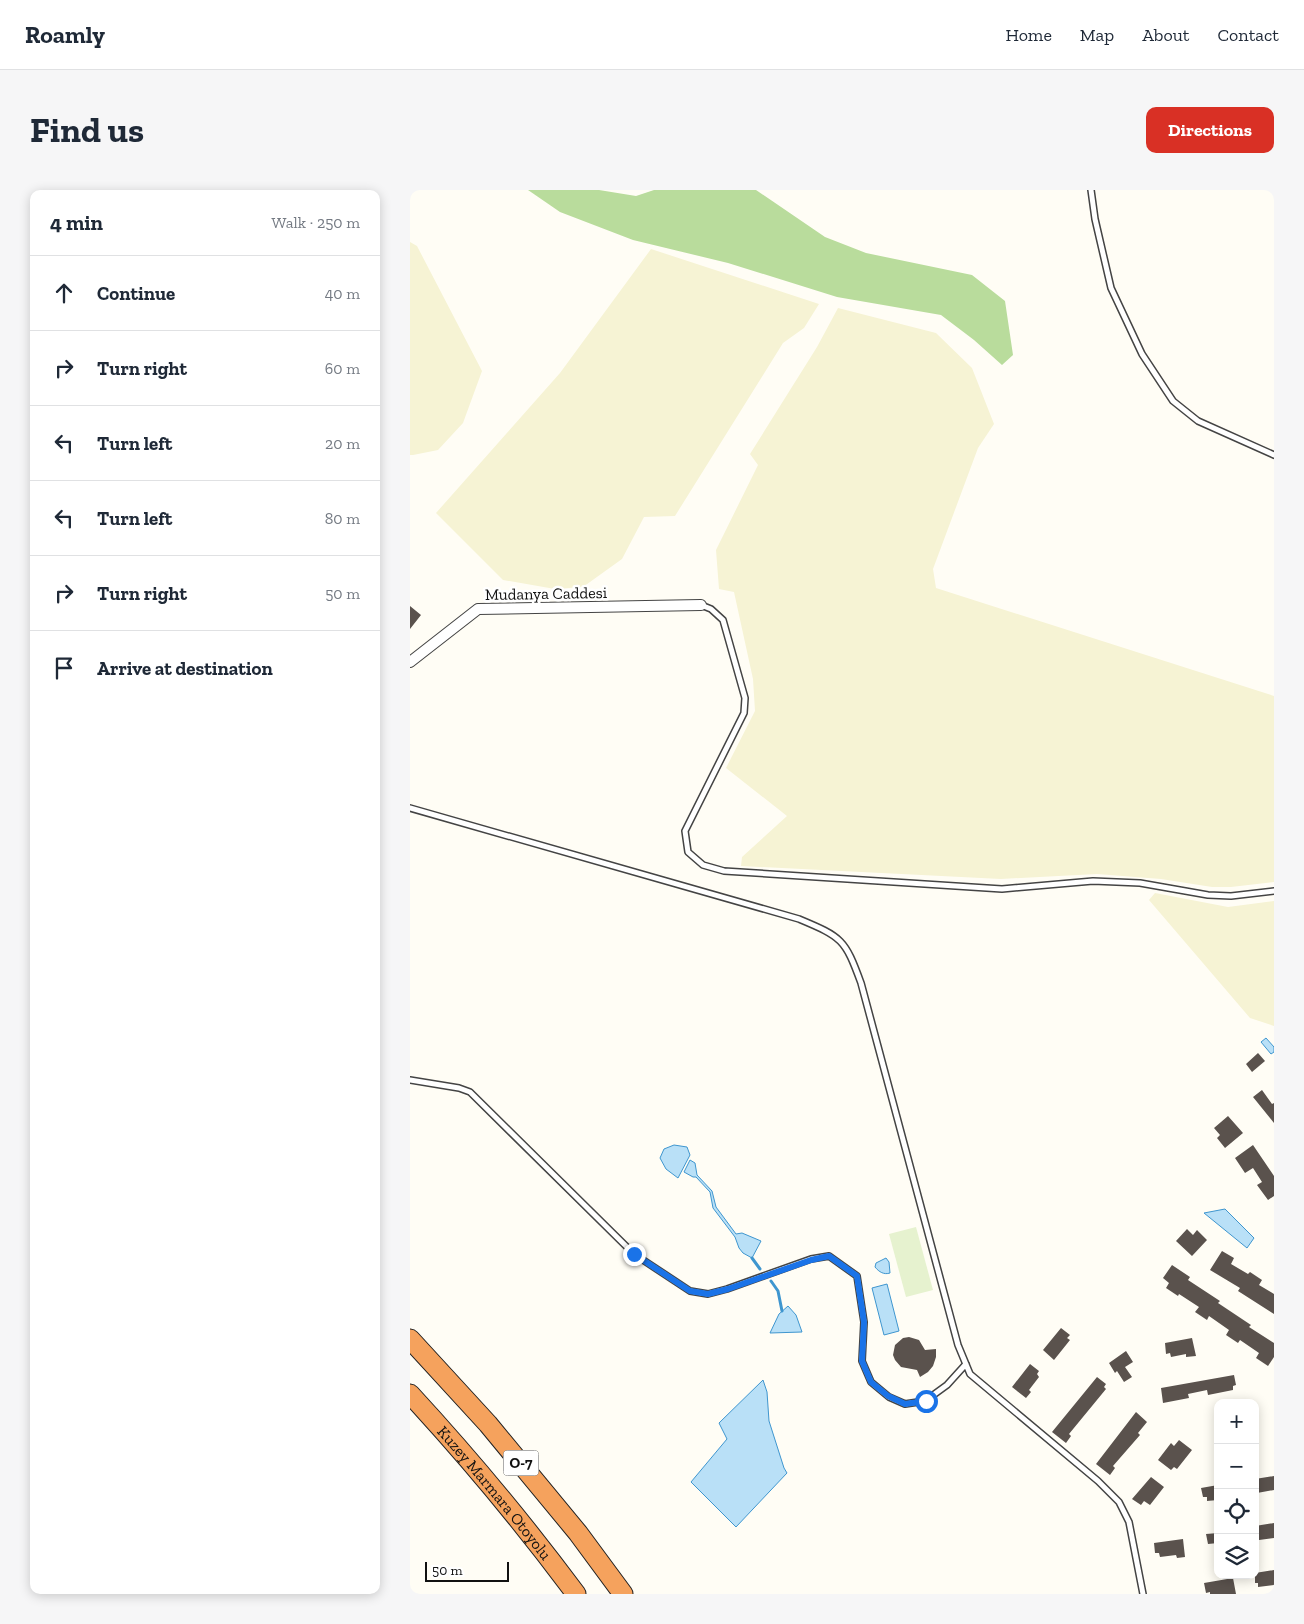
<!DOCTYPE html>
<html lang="en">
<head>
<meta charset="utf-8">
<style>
	:root { --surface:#fff; --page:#f6f6f7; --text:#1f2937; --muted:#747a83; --line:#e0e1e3; --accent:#d93025 }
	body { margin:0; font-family:"Zilla Slab",serif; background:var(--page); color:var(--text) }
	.controls { position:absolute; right:15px; bottom:15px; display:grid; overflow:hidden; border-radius:10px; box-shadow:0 2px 12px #0003 }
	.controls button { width:45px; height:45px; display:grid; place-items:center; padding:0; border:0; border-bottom:1px solid var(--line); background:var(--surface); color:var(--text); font:25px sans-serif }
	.scale { position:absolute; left:15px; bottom:12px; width:84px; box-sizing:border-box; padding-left:5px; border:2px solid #111; border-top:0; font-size:14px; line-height:18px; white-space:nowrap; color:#111; -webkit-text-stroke:4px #fff; paint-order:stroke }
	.stop { position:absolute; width:15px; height:15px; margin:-11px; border:4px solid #1a73e8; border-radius:50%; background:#fff }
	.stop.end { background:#1a73e8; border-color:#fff; box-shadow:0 1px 5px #0008 }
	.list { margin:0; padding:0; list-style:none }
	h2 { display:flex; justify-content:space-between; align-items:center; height:65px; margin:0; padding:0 20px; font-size:21px }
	h2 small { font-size:16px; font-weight:400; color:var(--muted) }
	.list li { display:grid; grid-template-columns:32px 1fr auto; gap:15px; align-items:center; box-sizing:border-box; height:75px; padding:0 20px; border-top:1px solid var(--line) }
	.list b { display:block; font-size:19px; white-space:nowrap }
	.list em { font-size:16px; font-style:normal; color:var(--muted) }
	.icon { flex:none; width:28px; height:28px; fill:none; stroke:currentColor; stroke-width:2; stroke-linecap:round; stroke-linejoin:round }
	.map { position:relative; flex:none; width:864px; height:1404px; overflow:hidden; border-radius:10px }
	header { display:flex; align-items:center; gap:30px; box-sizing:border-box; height:70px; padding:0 25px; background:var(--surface); border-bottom:1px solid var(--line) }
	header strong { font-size:24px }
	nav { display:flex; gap:28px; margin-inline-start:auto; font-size:18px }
	.intro { display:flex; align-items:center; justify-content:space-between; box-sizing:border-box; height:120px; padding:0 30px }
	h1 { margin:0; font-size:35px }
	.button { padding:12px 22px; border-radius:10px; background:var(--accent); color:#fff; font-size:18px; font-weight:700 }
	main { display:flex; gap:30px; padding:0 30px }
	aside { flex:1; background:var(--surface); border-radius:10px; box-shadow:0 2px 12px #0003 }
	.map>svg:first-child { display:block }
	.farmland { fill:#f6f3d4 }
	.forest { fill:#b9dc9c }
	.pitch { fill:#e6f2cf }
	.water { fill:#b9e0f7; stroke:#3f96cf }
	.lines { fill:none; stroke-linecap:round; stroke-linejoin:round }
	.stream { stroke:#3f96cf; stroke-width:3 }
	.building { fill:#5a524d }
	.service-casing { stroke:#444; stroke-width:8 }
	.minor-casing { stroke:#444; stroke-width:12 }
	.motorway-casing { stroke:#222; stroke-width:21 }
	.service { stroke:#fff; stroke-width:5 }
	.minor { stroke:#fff; stroke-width:10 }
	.motorway { stroke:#f5a25d; stroke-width:19 }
	.route { stroke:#1a73e8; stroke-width:6 }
	.labels { text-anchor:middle; stroke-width:5; stroke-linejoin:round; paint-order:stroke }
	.shield { fill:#fff; stroke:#585858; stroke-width:1 }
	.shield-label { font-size:15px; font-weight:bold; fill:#111 }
	.street-label { font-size:16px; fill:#111; stroke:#fff }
</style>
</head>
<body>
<header>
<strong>Roamly</strong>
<nav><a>Home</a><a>Map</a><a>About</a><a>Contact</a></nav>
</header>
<div class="intro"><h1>Find us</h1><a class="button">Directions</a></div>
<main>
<aside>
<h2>4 min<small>Walk · 250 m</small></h2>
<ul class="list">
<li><svg class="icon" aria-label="ahead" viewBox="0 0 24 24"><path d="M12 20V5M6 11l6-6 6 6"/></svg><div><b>Continue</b></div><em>40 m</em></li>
<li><svg class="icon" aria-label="right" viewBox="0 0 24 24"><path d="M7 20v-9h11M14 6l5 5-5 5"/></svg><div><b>Turn right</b></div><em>60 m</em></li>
<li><svg class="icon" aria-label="left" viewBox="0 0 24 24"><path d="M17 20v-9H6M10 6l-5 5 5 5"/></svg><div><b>Turn left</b></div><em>20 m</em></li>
<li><svg class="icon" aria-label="left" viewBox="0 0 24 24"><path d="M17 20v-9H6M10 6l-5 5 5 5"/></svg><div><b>Turn left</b></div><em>80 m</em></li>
<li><svg class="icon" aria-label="right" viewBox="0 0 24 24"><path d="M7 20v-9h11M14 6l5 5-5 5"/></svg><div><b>Turn right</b></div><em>50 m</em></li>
<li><svg class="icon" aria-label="arrive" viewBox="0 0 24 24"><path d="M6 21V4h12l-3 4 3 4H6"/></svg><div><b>Arrive at destination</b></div></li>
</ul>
</aside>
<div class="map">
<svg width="864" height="1404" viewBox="0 0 864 1404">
	<rect width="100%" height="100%" fill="#fffdf5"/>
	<path class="farmland" d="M0,52L7,56L72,181L53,233L28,260L3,265H0Z
		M241,59L409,114L394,138L373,153L265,326L234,327L212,369L173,397L145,399L93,390L26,323L150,183Z
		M428,118L526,143L562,178L584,234L568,258L523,379L526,398L864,506V692L821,697H802L751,689L687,684L591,689L331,676L332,667L377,626L316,578L345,521L343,489L324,402L309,399L306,360L348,275L340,264L407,157Z
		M745,703L818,717L864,711V836L840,828L739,710Z"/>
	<path class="forest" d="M118,0H189L226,6L244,0H346L415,47L456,63L562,85L595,111L603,165L592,175L564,150L531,125L427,107L318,73L223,50L150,22Z"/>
	<path class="pitch" d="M506,1037L523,1100L496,1107L479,1044Z"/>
	<path class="water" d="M856,848L864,857V862L861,864L851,852Z
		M264,955L277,957L280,965L268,988L256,979L250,968L254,959Z
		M280,970L285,973L287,985L302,1001L306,1017L326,1044L332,1043L351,1051L342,1068L333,1063L329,1058L325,1047L303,1018L300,1002L286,987H283L274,982Z
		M815,1019L844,1048L837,1058L794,1023Z
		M476,1068L479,1072L480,1083C474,1085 469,1082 465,1077L466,1073Z
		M477,1094L489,1141L474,1145L462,1098Z
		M378,1116L386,1125L392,1142L360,1143L369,1124Z
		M353,1190L357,1202L359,1231L374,1278L377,1283L326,1337L281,1292L317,1249L309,1233Z"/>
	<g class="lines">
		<path class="stream" d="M342,1068L350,1079
			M361,1091L368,1101L372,1121"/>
	</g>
	<path class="building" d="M0,416L11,425L0,439Z
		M848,863L855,871L842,882L836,874Z
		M852,900L862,914L864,913V933L843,907Z
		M818,926L833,943L815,958L807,948L810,945L804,938Z
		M843,955L864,986V1006L858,1010L847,995L852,992L843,978L835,983L825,968Z
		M777,1039L783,1045L787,1040L797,1050L782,1066L766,1051Z
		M812,1061L824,1068L821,1074L838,1084L840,1082L852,1090L849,1095L864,1104V1124L828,1101L830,1098L800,1080Z
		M762,1075L780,1087L778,1090L810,1111L808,1113L841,1135L839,1137L864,1153V1167L858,1176L846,1168L849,1163L830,1150L828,1153L816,1145L819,1140L799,1126L797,1130L785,1122L789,1117L769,1104L768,1106L756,1098L759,1093L753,1088Z
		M651,1138L660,1145L657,1148L660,1150L644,1170L633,1160Z
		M499,1147L509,1150L515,1160L526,1159V1167L523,1176L518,1182L510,1187L507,1180L491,1177L485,1170L483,1165L485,1155L493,1148Z
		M782,1148L786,1166L776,1167V1164L761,1167L760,1163L756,1164L755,1153Z
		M716,1161L723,1172L715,1177L722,1187L714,1192L707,1181L705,1183L699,1173Z
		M620,1174L629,1181L627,1184L629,1187L619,1200L621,1202L616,1208L602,1197Z
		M824,1185L826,1195L823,1196V1200L798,1205L797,1200L778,1204L779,1208L753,1213L751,1198Z
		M687,1187L696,1194L694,1197L696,1199L659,1244L661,1246L656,1253L642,1242Z
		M726,1222L737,1232L728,1243L730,1245L703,1276L705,1278L700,1285L686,1274Z
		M769,1250L782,1260L767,1279L764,1277L761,1280L748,1270L761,1253L764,1256Z
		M864,1286V1300L847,1303V1298L845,1299V1289Z
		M741,1287L754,1297L740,1315L734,1311L731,1315L722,1309Z
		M808,1295V1310L797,1311V1307H793L791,1298Z
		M864,1333V1348L849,1350L848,1346H845V1336Z
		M808,1343V1353L798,1354L796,1344Z
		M773,1349L775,1367L767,1368L766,1365L750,1367L749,1363H745L744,1353Z
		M864,1380V1395L848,1397V1393H845V1383Z
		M823,1388L826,1404H800V1402L796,1403L794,1393Z"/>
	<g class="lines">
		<defs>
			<path id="service" d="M681,0L685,29L701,98L732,164L763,211L788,231L864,265
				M291,415L301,419L313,430L335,508L334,523L275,641L278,662L293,675L314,681L592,699L683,691L730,693L798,705L821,706L864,701
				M0,618L389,729C432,747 435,749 451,793L548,1155L560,1184L688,1291L709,1312L719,1332L733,1404
				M0,890L49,898L60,902L224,1064L280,1101L298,1104L317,1099L401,1069L419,1066L447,1086L454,1132L452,1171L461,1192L479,1207L495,1214L515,1211L537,1195L556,1174"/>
			<path id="minor" d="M0,472L68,419L291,415"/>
			<g id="motorway">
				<path d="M0,1149L78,1234L168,1343L213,1404"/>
				<path id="s1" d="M0,1204C59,1268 114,1334 166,1404"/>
			</g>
		</defs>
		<use href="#service" class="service-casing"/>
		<use href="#minor" class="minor-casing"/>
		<use href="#motorway" class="motorway-casing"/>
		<use href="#service" class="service"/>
		<use href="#minor" class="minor"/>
		<use href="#motorway" class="motorway"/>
	</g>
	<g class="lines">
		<path class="route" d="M224,1064L280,1101L298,1104L318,1099L401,1070L419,1066L447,1086L454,1132L452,1171L461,1192L478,1206L495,1214L516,1211"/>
	</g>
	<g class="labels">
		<rect class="shield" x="93.5" y="1260.5" width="35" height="25" rx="4"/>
		<g class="shield-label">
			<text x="111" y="1278">O-7</text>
		</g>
		<g class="street-label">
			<text transform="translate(136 403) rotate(-1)" y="6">Mudanya Caddesi</text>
			<text dy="6" stroke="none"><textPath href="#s1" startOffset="130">Kuzey Marmara Otoyolu</textPath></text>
		</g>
	</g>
</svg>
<div class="controls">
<button>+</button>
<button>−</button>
<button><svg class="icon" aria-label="locate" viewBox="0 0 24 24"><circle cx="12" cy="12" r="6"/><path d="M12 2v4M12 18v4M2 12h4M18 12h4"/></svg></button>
<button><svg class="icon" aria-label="layers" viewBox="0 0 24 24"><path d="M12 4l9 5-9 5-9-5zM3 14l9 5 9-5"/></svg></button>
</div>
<div class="scale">50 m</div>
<div class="stop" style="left:516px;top:1211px"></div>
<div class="stop end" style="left:224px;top:1064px"></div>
</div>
</main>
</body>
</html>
